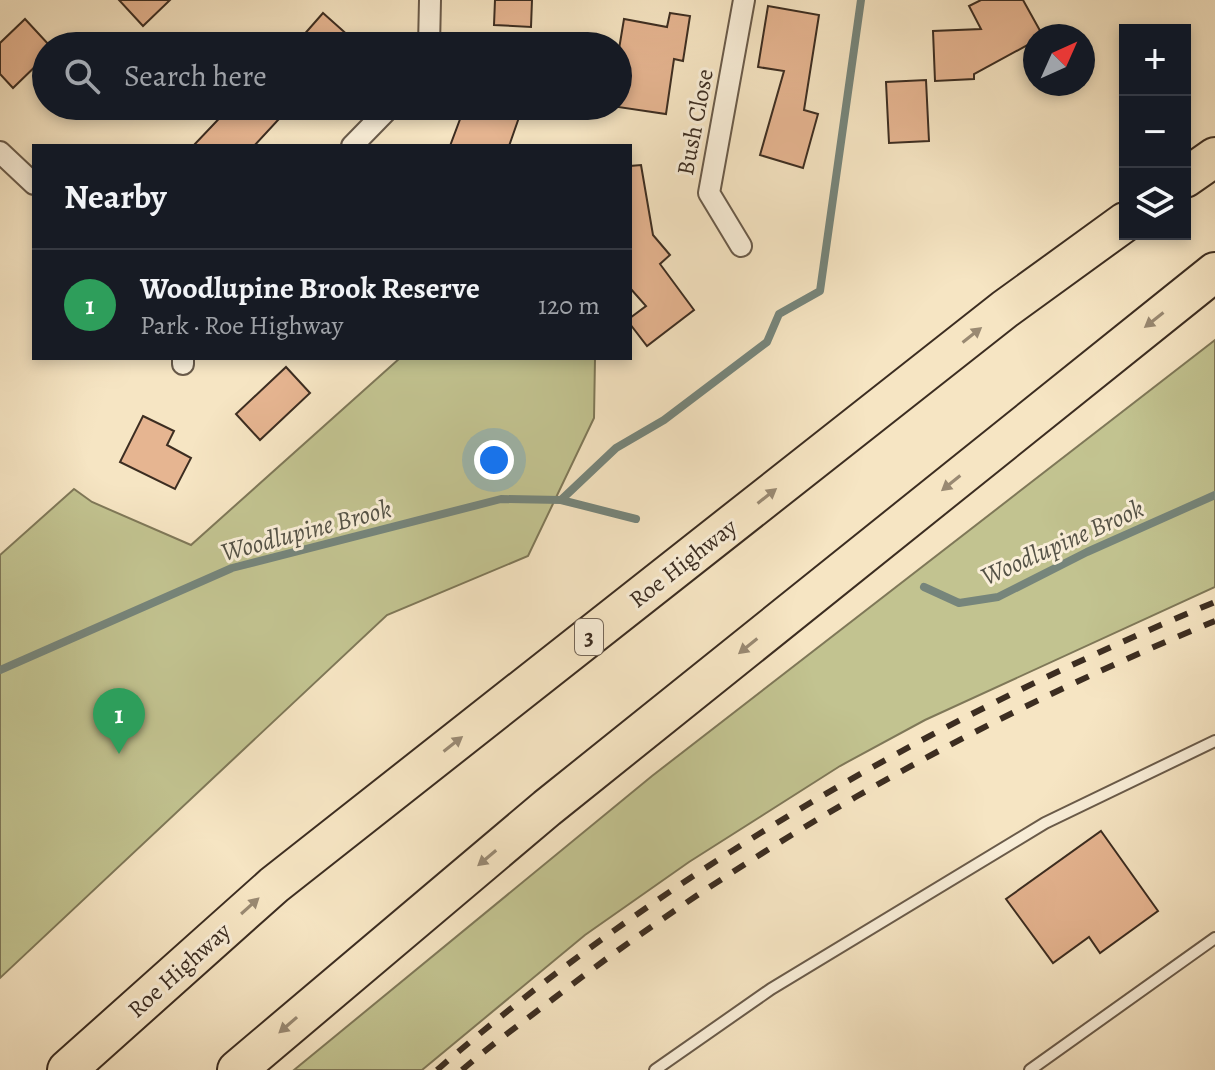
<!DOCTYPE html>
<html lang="en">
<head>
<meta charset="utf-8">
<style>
	:root { --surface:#171b24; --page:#242831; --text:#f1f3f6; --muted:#9ea1a6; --line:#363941; --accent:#ea580c }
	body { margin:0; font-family:Alegreya,serif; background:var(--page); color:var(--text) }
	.controls { position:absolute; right:24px; top:24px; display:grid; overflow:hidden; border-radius:0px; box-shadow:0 4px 12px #0003 }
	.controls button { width:72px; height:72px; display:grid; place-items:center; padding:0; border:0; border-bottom:2px solid var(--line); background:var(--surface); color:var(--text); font:40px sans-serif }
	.compass { position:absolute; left:1023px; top:24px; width:72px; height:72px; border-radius:50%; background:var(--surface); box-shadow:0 4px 12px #0003; rotate:45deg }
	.you { position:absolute; left:494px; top:460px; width:28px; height:28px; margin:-20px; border:6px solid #fff; border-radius:50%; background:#1a73e8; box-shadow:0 0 0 12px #1a73e833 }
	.badge { display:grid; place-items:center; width:52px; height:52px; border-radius:50%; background:var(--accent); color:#fff; font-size:26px; font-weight:700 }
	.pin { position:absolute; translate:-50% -66px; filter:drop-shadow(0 2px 4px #0008) }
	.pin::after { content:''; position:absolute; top:42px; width:28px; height:24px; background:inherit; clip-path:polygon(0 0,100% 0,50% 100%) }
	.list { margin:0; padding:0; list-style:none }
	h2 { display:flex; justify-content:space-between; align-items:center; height:104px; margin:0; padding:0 32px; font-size:34px }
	h2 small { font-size:26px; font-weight:400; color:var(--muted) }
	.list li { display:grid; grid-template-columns:52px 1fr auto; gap:24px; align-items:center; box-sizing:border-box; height:112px; padding:0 32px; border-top:2px solid var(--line) }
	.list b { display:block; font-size:30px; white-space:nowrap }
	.list p { margin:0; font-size:26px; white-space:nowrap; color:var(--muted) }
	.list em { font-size:26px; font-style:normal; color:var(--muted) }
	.icon { flex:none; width:44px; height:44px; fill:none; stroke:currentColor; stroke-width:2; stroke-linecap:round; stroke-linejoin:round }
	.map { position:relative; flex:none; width:1215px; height:1070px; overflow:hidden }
	.search { position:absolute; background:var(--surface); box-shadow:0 4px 12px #0003; left:32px; top:32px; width:600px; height:88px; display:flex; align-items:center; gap:20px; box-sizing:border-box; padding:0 28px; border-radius:44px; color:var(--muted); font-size:30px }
	.panel { position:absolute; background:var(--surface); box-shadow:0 4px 12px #0003; left:32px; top:144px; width:600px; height:216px; border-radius:0px }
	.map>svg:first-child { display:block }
	.green { fill:#c2c390; stroke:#7f7858; stroke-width:2 }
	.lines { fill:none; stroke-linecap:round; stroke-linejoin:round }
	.stream { stroke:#76857b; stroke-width:8 }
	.building { fill:#e6b591; stroke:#3c2d21; stroke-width:2 }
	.service-casing { stroke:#6a5b4a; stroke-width:14 }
	.minor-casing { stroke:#6a5b4a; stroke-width:24 }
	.motorway-casing { stroke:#3c2d21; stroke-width:42 }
	.service { stroke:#f9eed8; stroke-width:10 }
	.minor { stroke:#f9eed8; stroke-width:20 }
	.motorway { stroke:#f6e5c3; stroke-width:38 }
	.rail { stroke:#3c2d21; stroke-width:6; stroke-dasharray:14 14; stroke-linecap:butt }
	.oneway { fill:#998972 }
	.labels { text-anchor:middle; stroke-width:6; stroke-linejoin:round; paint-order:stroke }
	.shield { fill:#f9eed8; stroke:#756758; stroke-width:2 }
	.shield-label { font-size:22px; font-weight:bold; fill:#3c2d21 }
	.street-label { font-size:24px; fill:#3c2d21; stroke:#f9eed8 }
	.water-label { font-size:26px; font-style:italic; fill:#545246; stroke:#f9eed8 }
</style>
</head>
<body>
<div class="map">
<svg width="1215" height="1070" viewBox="0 0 1215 1070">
	<rect width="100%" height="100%" fill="#f6e5c3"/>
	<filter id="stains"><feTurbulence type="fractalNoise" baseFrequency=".0025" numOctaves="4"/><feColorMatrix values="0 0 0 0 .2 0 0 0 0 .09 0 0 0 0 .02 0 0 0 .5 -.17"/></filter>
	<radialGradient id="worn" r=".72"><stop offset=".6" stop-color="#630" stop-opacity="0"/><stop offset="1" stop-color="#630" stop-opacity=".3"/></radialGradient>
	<path class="green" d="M1215,340V587L925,720L840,766L689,862L585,935L422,1070H294L652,776Z
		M400,358H595L594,418L528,556L387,615L0,978V555L74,489L92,502L191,545Z"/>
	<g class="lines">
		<path class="stream" d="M561,500L616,448L664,420L767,342L779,314L820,291L861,0
			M924,587L959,603L998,597L1087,552L1215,495
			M0,670L232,568L501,499L561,500L636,519"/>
	</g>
	<path class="building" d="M119,0H170L143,26Z
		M495,0H532L531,27L494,25Z
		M981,0H1023L1043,36H1035V41L974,74V79L935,81L933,31L981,29L969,6Z
		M768,6L819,15L804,110L818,114L803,168L760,155L784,71L758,67Z
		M323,13L360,46H294Z
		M670,13L690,16L683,61L674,59L666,114L618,107V55L624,19L667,27Z
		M25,19L50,46H46V56L13,88L0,74V43Z
		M926,80L929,141L889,143L886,82Z
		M231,106H291L254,146H193Z
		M465,106H523L509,146H450Z
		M641,165L653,235L670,255L660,264L694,310L647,346L630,324V318L646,306L630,288V166Z
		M286,367L310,393L260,440L236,414Z
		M143,416L174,431L167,445L191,458L175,489L120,462Z
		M1101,831L1158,911L1100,953L1089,937L1053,963L1006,899Z"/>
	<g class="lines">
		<defs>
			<path id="service" d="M655,1070L771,989L1045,823L1215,741
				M1030,1070L1215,938"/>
			<path id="minor" d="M429,46L430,0
				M352,146L391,106
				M0,152L34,184
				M741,246L709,193L744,0
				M183,358V364"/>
			<path id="motorway" d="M1185,178L1215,157
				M67,1070L274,885L1005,309L1125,222
				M237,1070L547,808L1215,272"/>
		</defs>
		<use href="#service" class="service-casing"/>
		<use href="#minor" class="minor-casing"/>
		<use href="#motorway" class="motorway-casing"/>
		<use href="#service" class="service"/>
		<use href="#minor" class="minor"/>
		<use href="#motorway" class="motorway"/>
		<path class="rail" d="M437,1070C666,871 935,718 1215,602
			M462,1070C491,1045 523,1022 553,999C755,843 980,718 1215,621"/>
	</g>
	<defs><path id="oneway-solid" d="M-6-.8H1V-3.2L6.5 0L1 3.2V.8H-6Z" transform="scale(2)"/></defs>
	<g class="oneway">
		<use href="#oneway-solid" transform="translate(1154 320) rotate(142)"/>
		<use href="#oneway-solid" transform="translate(972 335) rotate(-38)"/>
		<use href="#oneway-solid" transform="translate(951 483) rotate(141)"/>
		<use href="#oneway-solid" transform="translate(767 496) rotate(-38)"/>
		<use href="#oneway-solid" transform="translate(748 646) rotate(141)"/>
		<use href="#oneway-solid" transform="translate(453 744) rotate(-38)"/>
		<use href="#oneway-solid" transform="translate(487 858) rotate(140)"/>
		<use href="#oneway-solid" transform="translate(250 906) rotate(-42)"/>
		<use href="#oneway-solid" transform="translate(288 1025) rotate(139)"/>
	</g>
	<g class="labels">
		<rect class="shield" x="575" y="619" width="28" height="36" rx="6"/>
		<g class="shield-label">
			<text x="589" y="645">3</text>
		</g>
		<g class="street-label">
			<text transform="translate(695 122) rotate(-79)" y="8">Bush Close</text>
			<text transform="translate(683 563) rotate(-38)" y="8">Roe Highway</text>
			<text transform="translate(179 970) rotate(-42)" y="8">Roe Highway</text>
		</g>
		<g class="water-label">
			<text transform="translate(306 530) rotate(-15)" y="9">Woodlupine Brook</text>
			<text transform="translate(1062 542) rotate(-24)" y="9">Woodlupine Brook</text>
		</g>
	</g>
	<rect width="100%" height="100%" filter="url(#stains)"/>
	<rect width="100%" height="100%" fill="url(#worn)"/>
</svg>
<div class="controls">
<button>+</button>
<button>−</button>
<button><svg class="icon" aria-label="layers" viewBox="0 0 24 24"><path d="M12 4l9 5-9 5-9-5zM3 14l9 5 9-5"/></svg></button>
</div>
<svg class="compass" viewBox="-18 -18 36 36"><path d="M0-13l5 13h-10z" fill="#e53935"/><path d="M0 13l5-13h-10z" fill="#9ea1a6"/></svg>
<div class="you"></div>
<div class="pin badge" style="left:119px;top:754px;background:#2e9e5b">1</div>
<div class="search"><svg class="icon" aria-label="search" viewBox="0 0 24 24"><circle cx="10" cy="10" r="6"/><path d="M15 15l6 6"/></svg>Search here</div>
<section class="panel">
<h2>Nearby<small></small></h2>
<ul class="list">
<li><span class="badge" style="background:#2e9e5b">1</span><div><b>Woodlupine Brook Reserve</b><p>Park · Roe Highway</p></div><em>120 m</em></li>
</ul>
</section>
</div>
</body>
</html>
